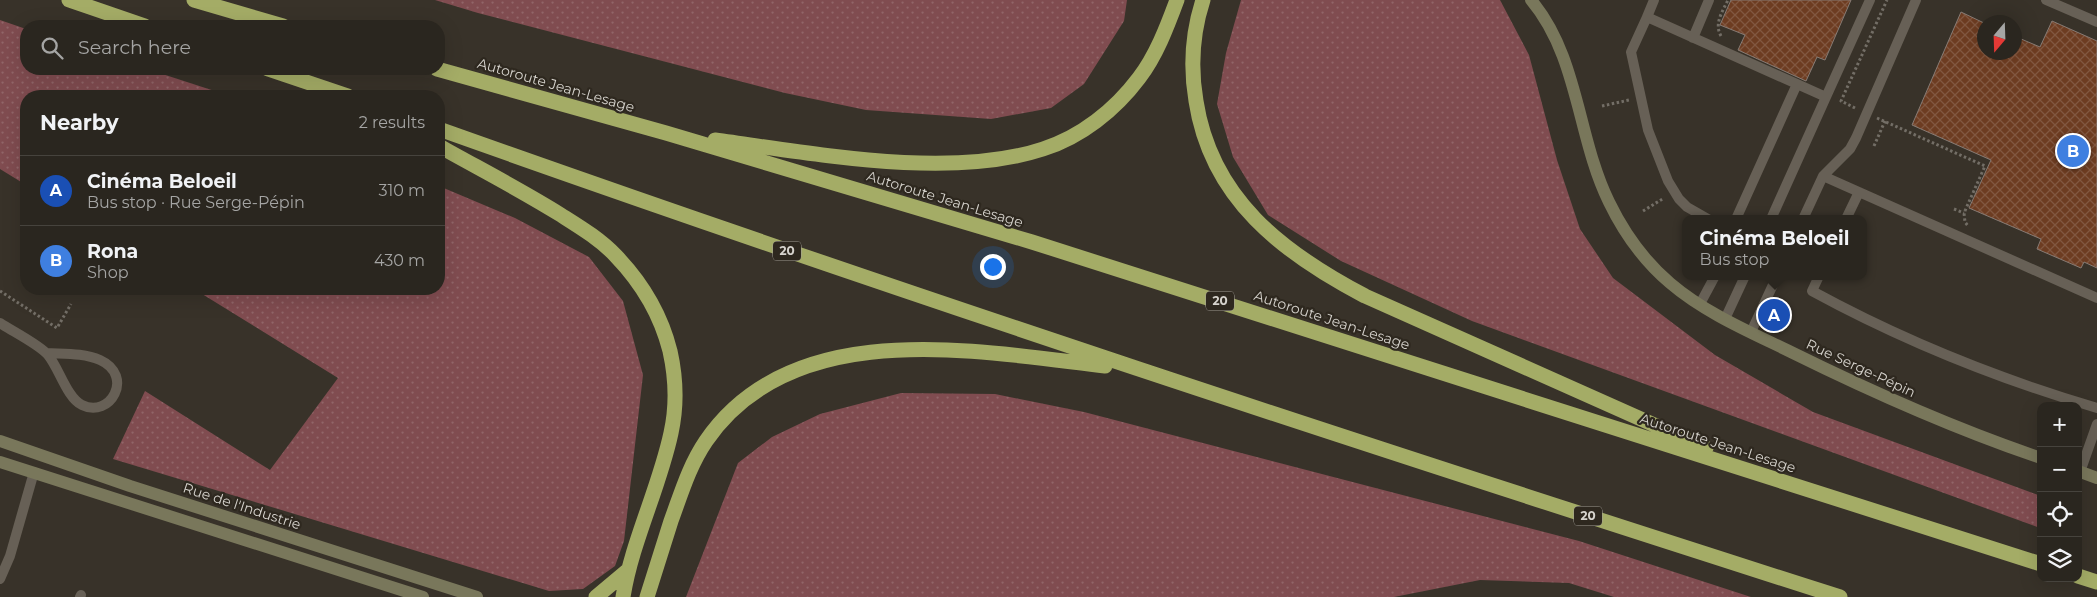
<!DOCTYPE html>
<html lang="en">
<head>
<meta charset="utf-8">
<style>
	:root { --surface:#2a261f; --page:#36322c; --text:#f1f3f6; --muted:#a5a5a4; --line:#46433d; --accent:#95b2f1 }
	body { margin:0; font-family:Montserrat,sans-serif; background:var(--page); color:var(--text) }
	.controls { position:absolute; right:15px; bottom:15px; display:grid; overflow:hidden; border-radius:10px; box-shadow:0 5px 20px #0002 }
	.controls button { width:45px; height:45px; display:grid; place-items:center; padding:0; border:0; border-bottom:1px solid var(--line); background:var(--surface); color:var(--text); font:25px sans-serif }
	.compass { position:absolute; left:1977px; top:15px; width:45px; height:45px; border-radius:50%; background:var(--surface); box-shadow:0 5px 20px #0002; rotate:199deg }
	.you { position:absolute; left:992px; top:266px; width:18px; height:18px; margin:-12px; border:4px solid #fff; border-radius:50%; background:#1a73e8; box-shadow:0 0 0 8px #1a73e833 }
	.badge { display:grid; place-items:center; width:32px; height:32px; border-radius:50%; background:var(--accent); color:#fff; font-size:16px; font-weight:700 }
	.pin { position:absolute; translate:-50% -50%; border:2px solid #fff; box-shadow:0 1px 5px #0006 }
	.popup { position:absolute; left:1682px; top:215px; width:185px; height:65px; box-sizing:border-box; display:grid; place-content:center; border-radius:10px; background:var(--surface); filter:drop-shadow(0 1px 4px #0005); font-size:16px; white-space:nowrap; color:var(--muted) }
	.popup b { font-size:19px; color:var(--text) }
	.popup::after { content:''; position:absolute; left:50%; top:100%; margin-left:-10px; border:10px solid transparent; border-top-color:var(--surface) }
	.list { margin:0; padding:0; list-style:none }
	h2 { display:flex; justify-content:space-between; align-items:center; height:65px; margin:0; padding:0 20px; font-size:21px }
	h2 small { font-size:16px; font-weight:400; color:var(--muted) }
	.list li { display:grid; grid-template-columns:32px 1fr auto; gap:15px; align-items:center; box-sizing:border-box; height:70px; padding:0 20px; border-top:1px solid var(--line) }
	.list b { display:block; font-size:19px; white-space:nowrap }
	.list p { margin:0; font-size:16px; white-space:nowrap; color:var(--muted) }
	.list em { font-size:16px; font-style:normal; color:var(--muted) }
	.icon { flex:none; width:28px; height:28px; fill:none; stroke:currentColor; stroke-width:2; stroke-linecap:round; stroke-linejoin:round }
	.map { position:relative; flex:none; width:2097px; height:597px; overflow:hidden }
	.search { position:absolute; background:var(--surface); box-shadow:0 5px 20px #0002; left:20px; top:20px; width:425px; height:55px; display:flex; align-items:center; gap:12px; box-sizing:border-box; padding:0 18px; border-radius:20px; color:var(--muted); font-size:19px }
	.panel { position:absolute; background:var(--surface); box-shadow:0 5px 20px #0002; left:20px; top:90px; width:425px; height:205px; border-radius:20px }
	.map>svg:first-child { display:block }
	.grass { fill:url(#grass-dots) }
	.building { fill:url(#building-cross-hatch); stroke:#877b74 }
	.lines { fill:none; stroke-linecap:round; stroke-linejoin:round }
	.path { stroke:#736e66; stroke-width:3; stroke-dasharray:2.5 2.5; stroke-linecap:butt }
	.lane { stroke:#676056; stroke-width:10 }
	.secondary { stroke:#79775b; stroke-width:12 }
	.highway { stroke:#a4ac66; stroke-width:15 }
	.labels { text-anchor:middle; stroke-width:4.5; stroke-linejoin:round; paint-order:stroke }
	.shield { fill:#2e281f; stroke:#a4a099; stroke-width:1 }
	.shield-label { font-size:12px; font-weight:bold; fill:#d6d3cd }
	.street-label { font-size:14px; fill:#d6d3cd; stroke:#2e281f }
</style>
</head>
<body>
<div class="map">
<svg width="2097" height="597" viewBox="0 0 2097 597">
	<defs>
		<pattern id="grass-dots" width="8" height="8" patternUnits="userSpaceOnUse" patternTransform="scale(1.25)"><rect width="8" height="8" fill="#804c50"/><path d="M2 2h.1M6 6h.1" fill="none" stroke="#916568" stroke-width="1.8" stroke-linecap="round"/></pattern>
		<pattern id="building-cross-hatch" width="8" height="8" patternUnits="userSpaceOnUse" patternTransform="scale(1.25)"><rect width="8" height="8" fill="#6d3c21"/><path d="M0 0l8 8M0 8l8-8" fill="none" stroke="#815740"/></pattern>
	</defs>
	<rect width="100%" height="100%" fill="#383229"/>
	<path class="grass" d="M435,0H1127L1124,21L1084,84L1051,108L991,119L866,110L785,93L478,13Z
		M1241,0H1500L1529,55L1557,160L1580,229L1613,278L1715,355L1813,412L2041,496L2040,528L1472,321L1341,261L1268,215L1233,157L1217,104L1226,53Z
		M0,20L26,29V69H147L230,96H26V185L0,169Z
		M439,186L515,218L589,257L623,301L643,375L624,541L615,566L583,589L549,591L113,459L145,391L270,470L338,378L194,289H439Z
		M901,393L995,394L1084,412L1579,541L1751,597H1614L1569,583L1480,580L1394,597H686L738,463L772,437L820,414Z"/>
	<path class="building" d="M1731,0H1851L1825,60L1817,57L1806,81L1738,50L1745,35L1720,25Z
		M1961,12L1984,23V52H2014V36L2040,47L2052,21L2097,41V268L2084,262L2081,268L2037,249L2041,239L1969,208L1991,160L1912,125Z"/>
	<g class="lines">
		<path class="path" d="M1721,36C1714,24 1722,12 1728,0
			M1602,106L1629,100
			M1855,108L1841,101L1887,0
			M1877,118L1985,166L1964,213L1965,222L1968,226
			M1874,146L1885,121
			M1954,209L1964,213
			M1643,211L1664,198
			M0,291L57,328L71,304"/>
		<path class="lane" d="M2046,0L2097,22
			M1647,17L1654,0
			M1693,38L1709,0
			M1826,97L1870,0
			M1823,176L1850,149L1856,138L1916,0
			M1708,219L1687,207L1679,199L1668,181L1648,130L1631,52L1647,17L1826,97L1771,219
			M1736,219L1797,84
			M1803,219L1823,176L2097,298
			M1846,219L1859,192
			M1819,276L1812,291C1902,340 1999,379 2097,408
			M1700,304L1715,276
			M1725,319L1745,276
			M0,323C12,331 40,345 48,355C59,368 67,398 82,405C110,419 135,376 100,360C84,353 65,354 47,353
			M1751,332L1777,276
			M2080,472L2097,424
			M0,579L10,556L34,472
			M80,597L81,595"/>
		<path class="secondary" d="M1531,0C1579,57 1577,137 1609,202C1624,233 1644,261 1670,283C1705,313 1750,332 1791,352C1872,392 1955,429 2041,458
			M0,441L130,486L477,597
			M0,462L423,597
			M2078,471L2097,478"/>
		<path class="highway" d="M69,0L145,26
			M194,0L283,26
			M1203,0C1192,34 1190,66 1196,101C1211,199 1283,253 1365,296L1706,448
			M268,69L348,96
			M437,69L666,133L1032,242L2041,564
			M439,129C903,294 1371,447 1840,597
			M715,140C812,153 949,180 1043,149C1081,137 1115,110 1139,78C1156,56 1167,27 1177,0
			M439,146C480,169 521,190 561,215C580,227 600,239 616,256C641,282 661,315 670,351C676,378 677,406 671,433C659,489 632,541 623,597
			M2078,576L2097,582
			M596,597L627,571
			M647,597C655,572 663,546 671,521C681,494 689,466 706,441C792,315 976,351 1105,366"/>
	</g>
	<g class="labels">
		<g class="shield">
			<rect x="773" y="241.5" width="28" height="19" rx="4"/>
			<rect x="1206" y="291.5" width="28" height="19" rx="4"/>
			<rect x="1574" y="506.5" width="28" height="19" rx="4"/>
		</g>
		<g class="shield-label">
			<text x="787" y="255">20</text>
			<text x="1220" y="305">20</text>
			<text x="1588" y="520">20</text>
		</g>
		<g class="street-label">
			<text transform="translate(556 85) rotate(16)" y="5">Autoroute Jean-Lesage</text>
			<text transform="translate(945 199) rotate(17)" y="5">Autoroute Jean-Lesage</text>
			<text transform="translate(1332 320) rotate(18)" y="5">Autoroute Jean-Lesage</text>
			<text transform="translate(1861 368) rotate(25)" y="5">Rue Serge-Pépin</text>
			<text transform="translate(1718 443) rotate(18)" y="5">Autoroute Jean-Lesage</text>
			<text transform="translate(242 506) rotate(18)" y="5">Rue de l'Industrie</text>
		</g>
	</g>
</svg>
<div class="controls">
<button>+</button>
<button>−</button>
<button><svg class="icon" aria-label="locate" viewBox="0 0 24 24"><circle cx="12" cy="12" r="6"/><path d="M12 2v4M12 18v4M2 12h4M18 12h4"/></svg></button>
<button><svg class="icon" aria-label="layers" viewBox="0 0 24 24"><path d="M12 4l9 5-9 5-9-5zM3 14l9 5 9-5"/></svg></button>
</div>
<svg class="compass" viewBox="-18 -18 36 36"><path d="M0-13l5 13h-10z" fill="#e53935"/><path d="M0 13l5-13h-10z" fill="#a5a5a4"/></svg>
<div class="you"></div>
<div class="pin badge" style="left:1774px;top:315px;background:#1a4fb4">A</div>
<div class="popup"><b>Cinéma Beloeil</b>Bus stop</div>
<div class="pin badge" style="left:2073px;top:151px;background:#3f7fe0">B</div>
<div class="search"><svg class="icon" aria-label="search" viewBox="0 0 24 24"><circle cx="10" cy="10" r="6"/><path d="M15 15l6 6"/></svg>Search here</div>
<section class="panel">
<h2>Nearby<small>2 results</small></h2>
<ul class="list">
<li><span class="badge" style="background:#1a4fb4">A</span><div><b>Cinéma Beloeil</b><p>Bus stop · Rue Serge-Pépin</p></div><em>310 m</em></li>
<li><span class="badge" style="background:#3f7fe0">B</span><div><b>Rona</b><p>Shop</p></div><em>430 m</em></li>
</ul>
</section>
</div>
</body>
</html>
